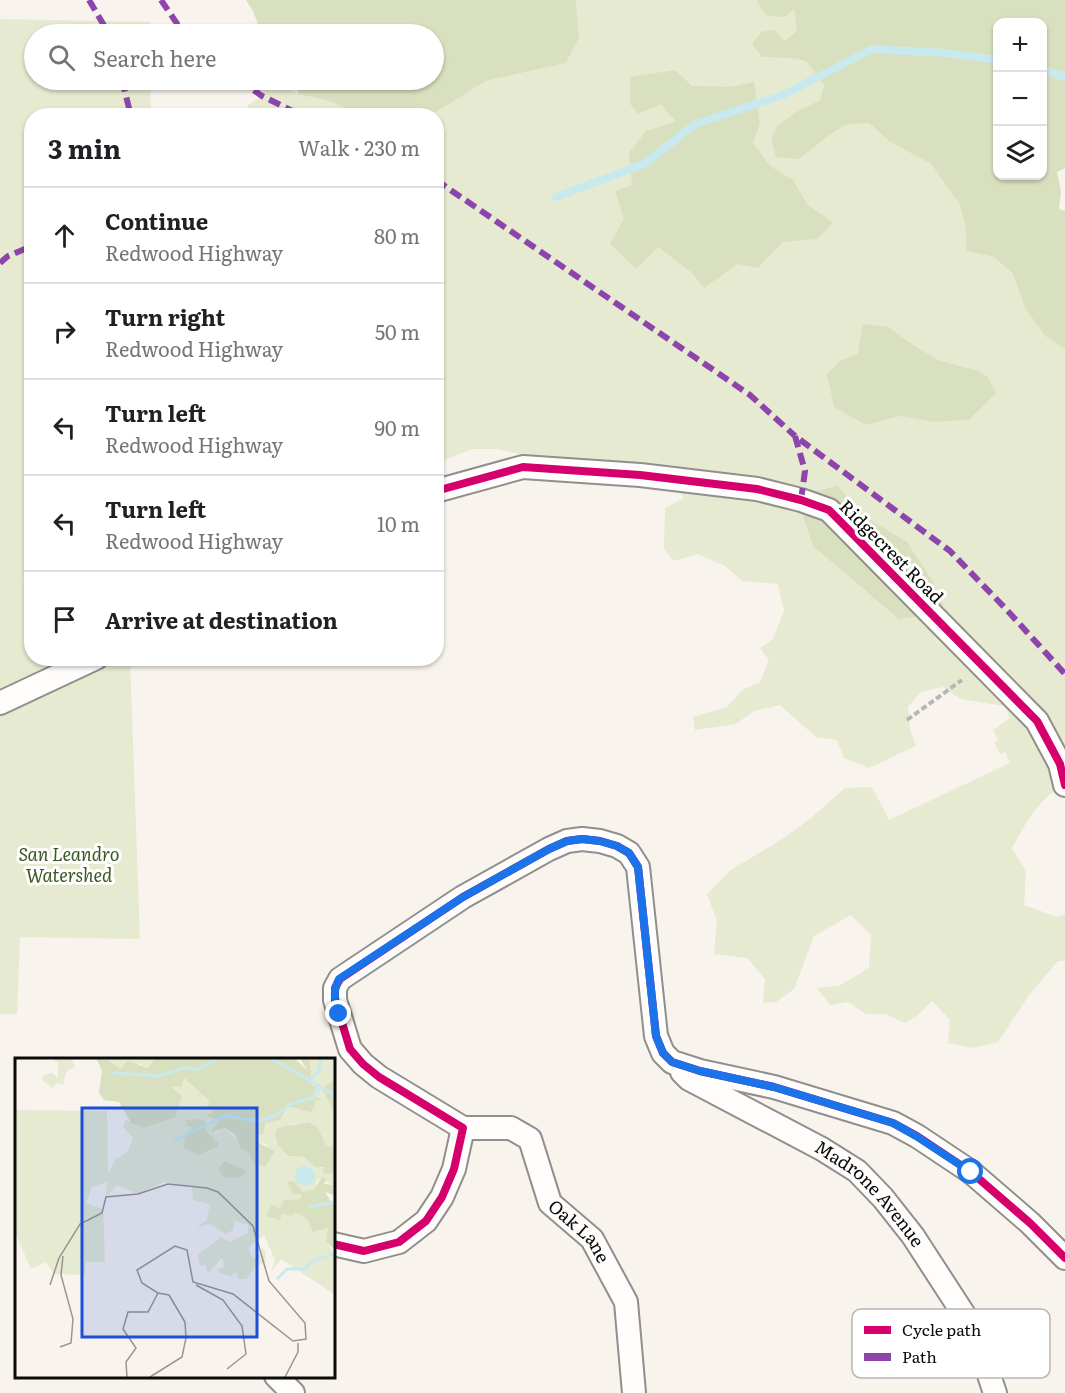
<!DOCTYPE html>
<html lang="en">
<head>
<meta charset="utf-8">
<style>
	:root { --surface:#fff; --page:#f6f6f6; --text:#202124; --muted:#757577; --line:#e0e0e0 }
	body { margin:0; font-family:Literata,serif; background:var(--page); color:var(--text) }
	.controls { position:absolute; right:18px; top:18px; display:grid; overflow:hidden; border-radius:12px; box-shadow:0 2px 4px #0004 }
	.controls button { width:54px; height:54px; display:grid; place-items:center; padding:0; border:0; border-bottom:2px solid var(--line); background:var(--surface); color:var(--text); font:30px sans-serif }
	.stop { position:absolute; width:18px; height:18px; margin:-14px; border:4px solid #1a73e8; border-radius:50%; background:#fff }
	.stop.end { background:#1a73e8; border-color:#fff; box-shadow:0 2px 6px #0008 }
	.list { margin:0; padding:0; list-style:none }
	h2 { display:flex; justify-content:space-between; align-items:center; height:78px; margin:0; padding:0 24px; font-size:26px }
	h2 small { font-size:20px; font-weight:400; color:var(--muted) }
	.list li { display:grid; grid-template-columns:39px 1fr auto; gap:18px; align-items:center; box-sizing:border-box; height:96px; padding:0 24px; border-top:2px solid var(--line) }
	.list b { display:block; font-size:22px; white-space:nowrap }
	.list p { margin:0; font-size:20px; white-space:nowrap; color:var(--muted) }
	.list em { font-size:20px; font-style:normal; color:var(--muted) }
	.icon { flex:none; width:33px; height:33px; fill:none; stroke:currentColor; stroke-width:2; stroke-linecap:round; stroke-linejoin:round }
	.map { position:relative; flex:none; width:1065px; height:1393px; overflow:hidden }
	.search { position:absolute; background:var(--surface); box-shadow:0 2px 4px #0004; left:24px; top:24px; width:420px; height:66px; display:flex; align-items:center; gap:15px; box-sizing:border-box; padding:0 21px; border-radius:33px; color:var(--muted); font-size:22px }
	.panel { position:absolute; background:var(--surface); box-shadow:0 2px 4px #0004; left:24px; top:108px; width:420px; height:558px; border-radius:24px }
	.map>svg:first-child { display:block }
	.green { fill:#e6ead0; fill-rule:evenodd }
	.forest { fill:#d9e0bf; fill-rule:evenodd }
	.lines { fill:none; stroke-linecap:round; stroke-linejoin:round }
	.stream { stroke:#c8e9ed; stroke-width:8 }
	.minor-casing { stroke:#918f8c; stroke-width:26 }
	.path { stroke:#b7b6b5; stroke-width:4; stroke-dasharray:6 3; stroke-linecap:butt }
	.minor { stroke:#fefdfc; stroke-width:22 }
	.quiet { stroke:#8e44ad; stroke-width:6; stroke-dasharray:12 6; stroke-linecap:butt }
	.cycleway-casing { stroke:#fff; stroke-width:11 }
	.cycleway { stroke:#d6006c; stroke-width:8 }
	.route { stroke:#1a73e8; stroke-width:8 }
	.labels { text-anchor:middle; stroke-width:6; stroke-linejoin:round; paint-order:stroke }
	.street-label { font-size:18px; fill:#0a0a0a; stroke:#fff }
	.park-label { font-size:18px; font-style:italic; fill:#3b5823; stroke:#fff }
	.inset-river { fill:none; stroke:#c8e9ed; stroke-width:3 }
	.inset-road { fill:none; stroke:#999692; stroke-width:1.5 }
	.view { fill:#1d4ed8; fill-opacity:0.15; stroke:#1d4ed8; stroke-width:3 }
	.inset-edge { fill:none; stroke:#0a0a0a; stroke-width:3 }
	.key { fill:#fff; stroke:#b6b6b6; stroke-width:1.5 }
	.key-label { font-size:16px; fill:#0a0a0a }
</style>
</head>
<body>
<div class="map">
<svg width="1065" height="1393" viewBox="0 0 1065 1393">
	<rect width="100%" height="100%" fill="#f8f3ed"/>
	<path class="green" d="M576,0H756L767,16L794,8L797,30L762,57L790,58L806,61L824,85L820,100L798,111L823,140L845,125L869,123L890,142L931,164L960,205L966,230V251L994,257L1013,274L1025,308L1045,336L1065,349V786C1039,796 1025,825 1012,848L1026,871L1024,905L1057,917L1065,914V961H1058L1029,995L998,1042L973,1048L948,1043L950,1020L932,1001L917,1016L905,1023L885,1014H866L848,1002L830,1005L817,988L839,986L869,968L871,935L851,915L814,936L794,989L776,1002L763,1003L765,979L747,958L714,954L717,921L707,894L731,870L784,838L811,818L845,788L872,787L889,820L1010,763L1005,752L1000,754L994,742L998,740L993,730L1010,718L1004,706L960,699L943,687L921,692L908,707L910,729L916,746L869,768L844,758L837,740L816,737L780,705L754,711L736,724L695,730L693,717L727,707L742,690L760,682L769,660L760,648L773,639L784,611L778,584L742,581L725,566L698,554L673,561L664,549L665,508L684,498L668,478L551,461L497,449H472L437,463V469L436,116H419L436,112L486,81L566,63L579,38ZM889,327L909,342L938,360L976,370L995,393L969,420L933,422L901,416L866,425L840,361L858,353Z
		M0,19L150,22V34H34V80H150L151,115L32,116V523L23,581L31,584L32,658L130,659L140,939L20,937L17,1014H0Z
		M266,80H272L298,94L329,101L361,115H249L248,105L262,96Z"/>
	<path class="forest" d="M246,0H576L579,38L566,63L486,81L436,112L419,115H361L329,101L298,94V80H434V34H262L253,11Z
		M756,0H1065V168L1057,172L1061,191L1059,209L1065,211V349L1045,336L1025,308L1013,274L994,257L966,251V230L960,205L931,164L890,142L869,123L845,125L823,140L799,159L776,157L771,138L778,125L798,111L820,100L824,85L806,61L790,58L762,57L752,44L762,31L776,30L784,41L797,30L794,9L785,17L767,16ZM1042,22V176H998V22Z
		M675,70L692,86L730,87L754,82L760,123L753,143L770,166L793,180L807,204L833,223L817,239L783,242L758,268L737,264L704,288L691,272L658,247L636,269L610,244L624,219L615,191L632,185L629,153L646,131L676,122L661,104L638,114L630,104V77Z
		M863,324L889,327L909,342L938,360L976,370L988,377L996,393L969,420L933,422L901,416L866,425L834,407L827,374L840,361L858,353Z
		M837,486L867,518L907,542L932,580L944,605L921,616L899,619L813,546L802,513L812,492Z"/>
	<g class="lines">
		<path class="stream" d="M1042,69L1065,77
			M556,197L644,164L695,124L783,95L872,49L946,53L998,60"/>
		<defs>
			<g id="minor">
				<path d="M436,491L523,467L640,475L757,489L801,500L829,510L1037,721L1060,764L1065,785"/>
				<path d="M0,703L96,658"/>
				<path id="s1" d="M682,1072L689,1079L822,1149L857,1171L883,1198L913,1236L974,1330L995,1393"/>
				<path id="s2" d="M463,1128H511L530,1139L550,1203L592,1239L626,1302L634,1393"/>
				<path d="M333,1244L364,1251L399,1242L426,1221L442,1197L454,1169L463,1128L379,1077L363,1064L350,1049L335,1000V988L340,979L463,897L549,849L567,841L582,839L600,841L617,846L629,853L638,867L656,1036L663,1053L672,1062L700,1071L774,1087L893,1123L917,1136L971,1172L1030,1223L1065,1258"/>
				<path d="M276,1376L293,1393"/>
			</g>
		</defs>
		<use href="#minor" class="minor-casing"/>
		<path class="path" d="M907,720L962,680"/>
		<use href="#minor" class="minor"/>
		<path class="quiet" d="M89,0L109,34
			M161,0L180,28L186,34
			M122,80L131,116
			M239,80L262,96L303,116
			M436,180L750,395L795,436
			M0,263L8,256L32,246
			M801,500L805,471L795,436L950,551L1006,609L1065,674"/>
		<defs>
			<path id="cycleway" d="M436,491L523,467L640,475L757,489L801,500L829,510L1037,721L1060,764L1065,785
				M333,1244L364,1251L399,1242L426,1221L442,1197L454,1169L463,1128L379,1077L363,1064L350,1049L335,1000V988L340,979L463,897L549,849L567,841L582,839L600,841L617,846L629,853L638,867L656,1036L663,1053L672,1062L700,1071L774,1087L893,1123L917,1136L971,1172L1030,1223L1065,1258"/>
		</defs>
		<use href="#cycleway" class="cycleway-casing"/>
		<use href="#cycleway" class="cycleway"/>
	</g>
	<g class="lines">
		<path class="route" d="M339,1014C335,999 332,993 339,979L463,897L549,849L567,841L582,839L600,841L617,846L629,853L638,867L656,1036L663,1053L672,1062L700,1071L774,1087L893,1123L916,1136L971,1172"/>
	</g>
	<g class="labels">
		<g class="street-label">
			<text transform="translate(891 552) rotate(45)" y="6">Ridgecrest Road</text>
			<text dy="6" stroke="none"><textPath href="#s1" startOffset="226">Madrone Avenue</textPath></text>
			<text dy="6" stroke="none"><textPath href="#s2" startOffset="178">Oak Lane</textPath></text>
		</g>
		<g class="park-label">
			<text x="69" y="861">San Leandro<tspan x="69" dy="21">Watershed</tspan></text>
		</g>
	</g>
	<g transform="translate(15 1058)">
		<rect width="320" height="320" fill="#f8f3ed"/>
		<path d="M43,0H56L60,8L51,14L48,27L42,25L37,30L28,23L27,18L37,15L43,20V5L39,3ZM87,0H140L133,10L124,5L105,11ZM295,0H319V23L307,30L319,51V84L316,89L311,87L303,70L293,64L275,67L267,89L277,99H289L319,116V127L303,121L299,131L288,134L279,123L273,124L286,136L284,141L269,142L266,150L256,146L267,154H280L292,161L302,173L313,170L311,184L319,196V236L266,201L256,214L260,202L249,177L234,189L236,198L241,201L247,190L250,192L251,204L241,208L231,221H223L221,214L216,218L204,215L202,212L210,209L207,200L193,215L190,207H185L183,197L206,179L214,184L233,175V167L219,163L218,172L210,176L195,166L181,170L192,162L195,146L178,142L177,128L149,124L123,136L102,127L91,139L92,124L77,129L71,145L88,151L90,204H71L70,217L39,216L31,204L16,211L0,174V52L92,53L93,116L101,101L113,93L118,80L108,69L111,62L130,70L160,60L163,43L155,28H167L169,20L196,43L198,55L193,59L203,64L199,76L210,70L234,95L255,101L258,97L251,86L241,84V78L250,71L251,64L267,59L273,48L292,54L301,43L298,38L302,29L297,27Z" fill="#e6ead0"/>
		<path d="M81,0L93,2L105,11L113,3L133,10L140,0H279L292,12L285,0H295L297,27L302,29L298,38L307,41L301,43L296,55L273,48L265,62L251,65L248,76L241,78L242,84L260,93L250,109L239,105L234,95L226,91L220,77L210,70L195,75L203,64L191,57L198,54L191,49L195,43L169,20L167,28L156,29L167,38L160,60L129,70L116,65L104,44L89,42L84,35L87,13ZM319,22L320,51L318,52L307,30ZM178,61L191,63V73L204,86L202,89L183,97L168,90L171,75L178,69L172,68L171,62ZM294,64L303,70L311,87L316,89L319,84V116L308,115L309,109H300L289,99L273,98L263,87L260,75L263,70ZM209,103L228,111L231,114L227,119L210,120L203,111ZM307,119L311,121L309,126L319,127V137L310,134L319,148V191L311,184L313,170L298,174L292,161L280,154L276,158L267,155L265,162L251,158L256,146L265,150L269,142L285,141L286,136H278L272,124L279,123L288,134L299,131Z" fill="#d9e0bf"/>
		<path d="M280 118a10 10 0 1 1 20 0a10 10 0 1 1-20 0Z" fill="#c8e9ed"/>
		<path class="inset-river" d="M256,0L320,37M98,15L144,18L168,10L182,11L206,0M295,22L304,13L306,0M159,82L211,58L244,63L258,59L276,46L298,40L305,30M294,149L320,144M262,221L272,211H291L296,203L320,196"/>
		<path class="inset-road" d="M35,227L44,200L65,166L87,155L91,139L123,136L153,126L192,130L203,134L238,168L254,223L290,265L291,281L278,283L218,236L178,224L172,192L160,188L122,212L127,225L143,235L133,254H113L108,271L121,290L111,304L112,319M181,227L208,242L227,268L231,296L212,311M45,289L56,285L58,261L46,217L48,198M135,319L167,299L171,280L170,264L154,237L143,235M270,319L283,294V285"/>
		<path class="view" d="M67,50H242V279H67Z"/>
		<rect width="320" height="320" class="inset-edge"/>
	</g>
	<rect x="852" y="1309" width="198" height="69" rx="9" class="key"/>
	<rect x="864" y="1326" width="27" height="8" fill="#d6006c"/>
	<rect x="864" y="1353" width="27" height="8" fill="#8e44ad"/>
	<g class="key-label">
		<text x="902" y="1336">Cycle path</text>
		<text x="902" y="1363">Path</text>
	</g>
</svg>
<div class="controls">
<button>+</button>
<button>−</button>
<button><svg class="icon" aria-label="layers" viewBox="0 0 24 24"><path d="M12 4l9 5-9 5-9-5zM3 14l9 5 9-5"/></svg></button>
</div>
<div class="stop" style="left:971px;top:1172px"></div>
<div class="stop end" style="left:339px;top:1014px"></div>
<div class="search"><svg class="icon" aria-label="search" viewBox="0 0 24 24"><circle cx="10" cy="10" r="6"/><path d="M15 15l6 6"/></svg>Search here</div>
<section class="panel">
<h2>3 min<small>Walk · 230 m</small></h2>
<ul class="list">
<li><svg class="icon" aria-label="ahead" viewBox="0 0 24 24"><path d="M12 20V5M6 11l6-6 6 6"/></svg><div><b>Continue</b><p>Redwood Highway</p></div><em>80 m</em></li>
<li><svg class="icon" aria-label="right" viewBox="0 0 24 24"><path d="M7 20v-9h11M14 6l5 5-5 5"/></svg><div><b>Turn right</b><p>Redwood Highway</p></div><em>50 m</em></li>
<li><svg class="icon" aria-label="left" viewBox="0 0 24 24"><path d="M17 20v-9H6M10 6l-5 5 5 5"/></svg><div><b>Turn left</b><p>Redwood Highway</p></div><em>90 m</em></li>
<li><svg class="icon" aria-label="left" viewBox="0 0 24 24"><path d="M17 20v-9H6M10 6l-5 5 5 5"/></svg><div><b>Turn left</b><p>Redwood Highway</p></div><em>10 m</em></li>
<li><svg class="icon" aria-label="arrive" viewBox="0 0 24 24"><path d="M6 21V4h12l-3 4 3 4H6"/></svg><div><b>Arrive at destination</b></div></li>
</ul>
</section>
</div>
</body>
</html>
